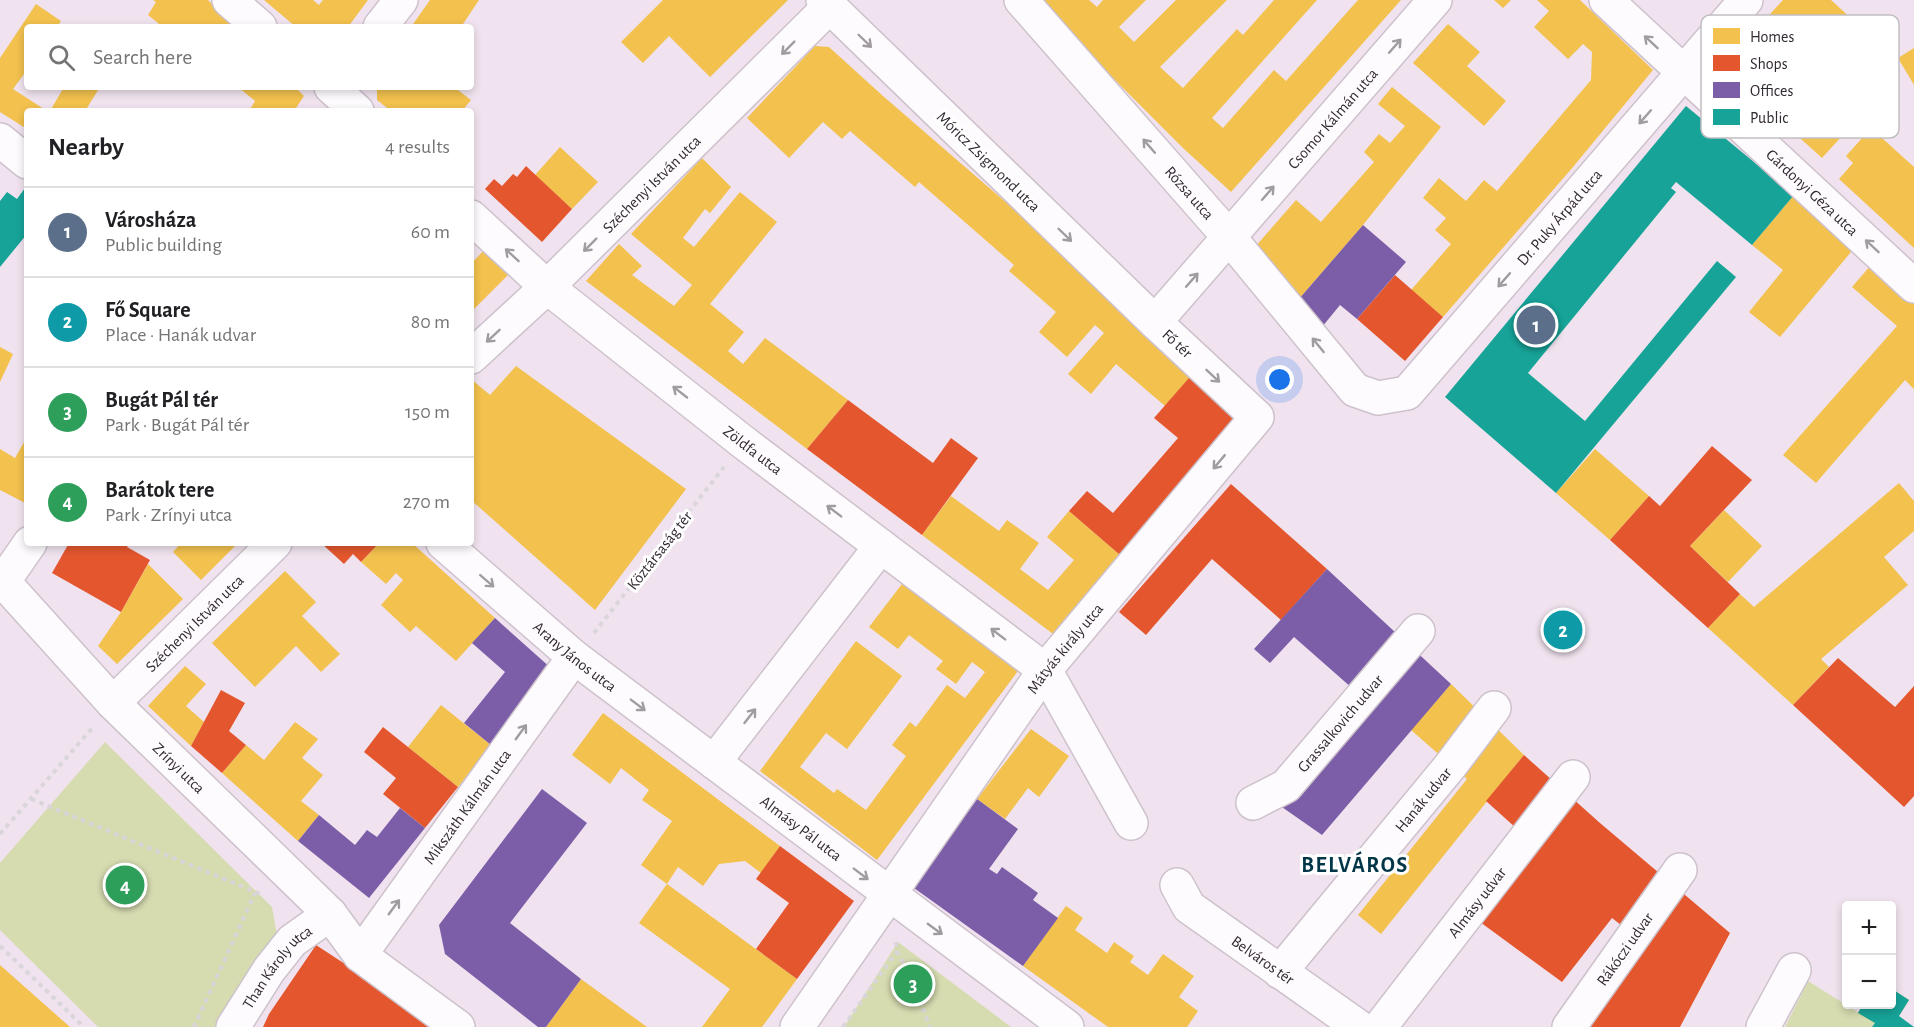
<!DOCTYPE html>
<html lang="en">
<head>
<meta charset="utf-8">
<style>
	:root { --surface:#fff; --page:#f6f6f6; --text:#202124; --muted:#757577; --line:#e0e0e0; --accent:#746974 }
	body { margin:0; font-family:"Alegreya Sans",sans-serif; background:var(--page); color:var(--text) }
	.controls { position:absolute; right:18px; bottom:18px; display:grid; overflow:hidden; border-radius:6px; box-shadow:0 3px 9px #0003 }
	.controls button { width:54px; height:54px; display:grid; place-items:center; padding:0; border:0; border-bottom:2px solid var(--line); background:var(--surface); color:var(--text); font:30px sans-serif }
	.you { position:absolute; left:1280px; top:380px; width:21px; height:21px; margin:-15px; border:4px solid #fff; border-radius:50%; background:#1a73e8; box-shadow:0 0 0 9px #1a73e833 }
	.badge { display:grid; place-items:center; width:39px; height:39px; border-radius:50%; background:var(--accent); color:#fff; font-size:20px; font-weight:700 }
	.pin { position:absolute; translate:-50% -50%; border:3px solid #fff; box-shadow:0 2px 6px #0006 }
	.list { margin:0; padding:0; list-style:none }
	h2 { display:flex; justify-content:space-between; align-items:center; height:78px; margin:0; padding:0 24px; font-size:26px }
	h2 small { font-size:20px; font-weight:400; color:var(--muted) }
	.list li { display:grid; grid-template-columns:39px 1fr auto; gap:18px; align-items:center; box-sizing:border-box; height:90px; padding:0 24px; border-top:2px solid var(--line) }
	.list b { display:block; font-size:22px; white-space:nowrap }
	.list p { margin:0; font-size:20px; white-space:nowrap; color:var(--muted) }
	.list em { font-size:20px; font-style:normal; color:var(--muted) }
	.icon { flex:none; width:33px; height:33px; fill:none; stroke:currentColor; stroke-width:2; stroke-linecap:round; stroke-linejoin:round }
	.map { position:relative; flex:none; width:1914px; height:1027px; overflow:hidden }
	.search { position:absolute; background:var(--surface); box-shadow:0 3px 9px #0003; left:24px; top:24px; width:450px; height:66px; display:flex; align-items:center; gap:15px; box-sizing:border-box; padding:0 21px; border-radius:6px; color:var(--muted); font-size:22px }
	.panel { position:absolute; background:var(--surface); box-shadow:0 3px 9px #0003; left:24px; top:108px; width:450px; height:438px; border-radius:6px }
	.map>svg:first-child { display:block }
	.green { fill:#d6dbb0 }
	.homes { fill:#f2c14e }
	.shops { fill:#e4572e }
	.offices { fill:#7b5ea7 }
	.public { fill:#17a398 }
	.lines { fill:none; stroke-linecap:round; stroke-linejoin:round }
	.street-casing { stroke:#cdc2cc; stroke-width:36 }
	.path { stroke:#d9d5d9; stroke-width:4; stroke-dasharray:4.5 4.5; stroke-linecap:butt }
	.street { stroke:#fdfbfd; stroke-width:33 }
	.oneway { stroke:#a19ca1 }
	.labels { text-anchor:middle; stroke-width:6; stroke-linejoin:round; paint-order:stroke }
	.street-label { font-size:16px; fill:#312831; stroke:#fff }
	.district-label { font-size:22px; font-weight:bold; letter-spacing:1.5px; fill:#003647; stroke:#fff }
	.key { fill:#fff; stroke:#c1bec1; stroke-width:1.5 }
	.key-label { font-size:16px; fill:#312831 }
</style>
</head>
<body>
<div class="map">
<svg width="1914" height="1027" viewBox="0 0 1914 1027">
	<rect width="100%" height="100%" fill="#f0e3ef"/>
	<path class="green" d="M105,742L272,907L277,935L220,1027H98L0,930V863Z
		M898,942L1011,1027H844Z
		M1808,981L1875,1023L1872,1027H1785Z"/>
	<path class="homes" d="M153,0H208L235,27H163L148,15L156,2Z
		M264,0H313L319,5L323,0H368L348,27H296Z
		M430,0H479L461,27H411Z
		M663,0H788L710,77L669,36L643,63L621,42Z
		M1042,0H1089L1097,7L1103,0H1146L1119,27L1134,42L1176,0H1227L1160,67L1183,88L1237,29L1243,35L1274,0H1317L1212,118L1223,128L1274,70L1286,81L1358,0H1401L1231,192L1183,148L1091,56Z
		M1494,0H1511L1503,8Z
		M1537,0H1580L1653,70L1573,167L1443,317L1411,290L1451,244L1435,230L1446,218L1423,198L1439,178L1466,201L1484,180L1497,191L1591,80L1592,52L1583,44L1568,59L1534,27L1549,11Z
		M1783,0H1831L1853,20L1831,45L1817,31L1786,66L1852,125L1822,158L1730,75V58Z
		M36,4L61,21L57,27H27V70L13,89L47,111H27V129L0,112V58Z
		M1448,24L1480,52L1467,66L1506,101L1484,126L1413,63Z
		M815,46L829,47L883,96L1149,326L1195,371L1165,406L1116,364L1091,394L1068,374L1104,333L1095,325L1067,357L1039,332L1056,312L1009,271L1014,265L919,182L915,187L850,131L842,139L823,122L789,158L747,118Z
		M1914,48V85L1898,58Z
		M64,87H100L85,111H50Z
		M238,87H295L304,96L294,111H249L255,101Z
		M377,87H454L471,100L462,111H391L377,100Z
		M1392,87L1441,127L1363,225L1299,299L1255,247L1296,200L1321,222L1374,162L1364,152L1379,134L1390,143L1405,126L1378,104Z
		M1871,128L1914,167V248L1839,179L1853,163L1846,156Z
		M560,147L598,182L572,209L535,175Z
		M702,158L731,187L710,213L705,209L683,238L694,247L740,192L777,222L710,304L744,332L728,351L743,364L765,338L848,400L807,449L586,281L619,244L642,266L632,275L674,306L692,285L631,234Z
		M1794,195L1856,246L1780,337L1749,312L1783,270L1752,245Z
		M484,250L508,275L471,312V264Z
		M1871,265L1914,303V389L1905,380L1816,483L1783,455L1897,326L1852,287Z
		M0,347L13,354L0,382Z
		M516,366L686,489L595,610L471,500V379L490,395Z
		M27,437V504L0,490V449L15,458Z
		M1595,449L1649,496L1610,540L1556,493Z
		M1899,483L1914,501V531L1884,557L1908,585L1821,659L1829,667L1793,705L1708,628L1740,594L1754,607Z
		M951,496L999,531L1007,520L1039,543L1020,569L1048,590L1074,560L1047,537L1069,511L1120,555L1053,634L922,535Z
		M1724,510L1762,546L1728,582L1690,546Z
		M181,543H238L201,580L173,552Z
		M379,543H412L495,618L456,661L416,626L410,632L381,605L403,580L396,573L386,584L361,562Z
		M148,564L183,599L117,664L98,646L121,612Z
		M285,571L316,602L302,616L340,654L321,672L296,646L255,687L212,643Z
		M912,580L1024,663L877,860L760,771L856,641L902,676L847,749L826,733L800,767L834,793L837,789L866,810L906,756L892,745L910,722L916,727L947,685L965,698L985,672L972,662L956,684L936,669L943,661L909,635L898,649L869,627L902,584Z
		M185,666L206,684L186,706L204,722L191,746L148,706Z
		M1451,684L1524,755L1381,934L1358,915L1467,779L1411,730Z
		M441,705L491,745L458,787L408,747Z
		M603,713L780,846L761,873L745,861L719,864L703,886L678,867L667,884L797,979L762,1027H702L730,989L639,923L667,884L641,865L672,821L642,800L649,790L621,768L610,784L572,755Z
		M295,722L318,739L302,758L323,775L301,801L319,815L298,841L222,773L246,745L264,760Z
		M1031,729L1069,756L1039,797L1028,788L1005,819L977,799Z
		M1066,906L1083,918L1075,930L1107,953L1114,942L1134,956L1130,962L1148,975L1163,954L1194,976L1179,997L1198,1011L1187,1027H1108L1023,966Z
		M0,965L70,1027H0Z
		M581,979L647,1027H546Z
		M1892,989L1909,1000L1892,1027H1882L1858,1013L1863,1005H1892Z"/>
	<path class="shops" d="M526,166L572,209L542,242L485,189L494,179L502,186L513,174L517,177Z
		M1395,275L1443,317L1405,361L1357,319Z
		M1195,371L1239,414L1120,555L1069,511L1087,491L1113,513L1178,438L1154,418Z
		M848,400L933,463L951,438L978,458L922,535L807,449Z
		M1712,446L1752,480L1690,546L1740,594L1708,628L1610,540L1649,496L1660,506Z
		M1231,484L1327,569L1281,620L1212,559L1146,635L1119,612Z
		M69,543H129L127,547L150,560L121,612L52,573Z
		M321,543H379L361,562L353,554L344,564Z
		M1838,658L1895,707L1914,686V796L1904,807L1793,705Z
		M221,690L245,703L229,731L246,745L222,773L191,746Z
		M383,727L458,787L425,828L383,794L396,778L364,752Z
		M1524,755L1600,823L1730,933L1680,1027H1588L1644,943L1612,918L1562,982L1480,922L1527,838L1486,801Z
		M780,846L854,901L797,979L756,949L789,903L756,879Z
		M316,945L417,1011L439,1027H263L269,1014Z"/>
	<path class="offices" d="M1363,225L1406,262L1357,319L1340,305L1322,327L1299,299Z
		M1327,569L1451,684L1322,835L1279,805L1369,703L1294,637L1270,663L1254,649Z
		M495,618L552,669L491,745L464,723L505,672L472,643Z
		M542,789L587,823L510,923L581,979L546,1027H538L445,954L439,925Z
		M977,799L1018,829L989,869L997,874L1002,867L1038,893L1033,900L1058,918L1023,966L914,888Z
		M400,808L425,828L369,898L298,841L319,815L355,845L367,830L377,837Z"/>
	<path class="public" d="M1686,106L1794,195L1752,245L1676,182L1671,188L1676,192L1528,373L1585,421L1717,261L1736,277L1556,493L1445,397Z
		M25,188L27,190V234L0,267V201L7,192L17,199Z
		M1892,989L1909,1000L1899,1016L1914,1027H1872L1875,1023L1858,1013L1863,1004H1892Z"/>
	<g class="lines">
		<defs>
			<g id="street">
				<path d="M229,0L260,27"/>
				<path id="s1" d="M1021,0L1229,237L1355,390L1378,398L1407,393L1746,0"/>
				<path id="s2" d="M1606,0L1914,286"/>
				<path d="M380,27L401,0"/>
				<path d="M331,87L357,111"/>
				<path d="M0,140L27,162"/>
				<path id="s3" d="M471,217L547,287L743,442L1045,670L1131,823"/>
				<path id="s4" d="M1155,322L1435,0"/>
				<path id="s5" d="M471,357L547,287L829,7"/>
				<path id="s6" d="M443,543L574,657L1067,1027"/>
				<path id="s7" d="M0,578L113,703L330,914L360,955L458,1027"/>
				<path d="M3,582L30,543"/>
				<path id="s8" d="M113,703L275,543"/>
				<path d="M714,762L881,546"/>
				<path id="s9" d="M1253,803L1286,786L1418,631"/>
				<path id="s10" d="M1177,885L1189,907L1359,1027"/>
				<path id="s11" d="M360,955L574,657"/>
				<path id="s12" d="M1280,972L1451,765L1494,708"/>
				<path id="s13" d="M233,1027L269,970L292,941L330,914"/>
				<path id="s14" d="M797,1027L1045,670L1257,417L1155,322L823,0"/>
				<path id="s15" d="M1380,1027L1573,777"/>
				<path id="s16" d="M1569,1027L1680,870"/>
				<path d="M1763,1027L1794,970"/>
			</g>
		</defs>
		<use href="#street" class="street-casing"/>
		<path class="path" d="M594,633L724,467
			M31,799L263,895
			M0,834L94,726
			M896,942L897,951L910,975L930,1027
			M0,946L84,1027
			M194,1027L255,893
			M843,1027L897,951"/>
		<use href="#street" class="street"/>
	</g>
	<defs><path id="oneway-shaft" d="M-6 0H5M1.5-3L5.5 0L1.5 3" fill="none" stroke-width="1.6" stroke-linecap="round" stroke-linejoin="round" transform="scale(1.5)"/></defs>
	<g class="oneway">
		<use href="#oneway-shaft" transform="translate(865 41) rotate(44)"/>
		<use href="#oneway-shaft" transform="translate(1651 42) rotate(-137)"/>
		<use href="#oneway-shaft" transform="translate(1395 46) rotate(-49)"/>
		<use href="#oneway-shaft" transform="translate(788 48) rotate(135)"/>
		<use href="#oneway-shaft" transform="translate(1645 117) rotate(131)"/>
		<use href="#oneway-shaft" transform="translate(1149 146) rotate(-131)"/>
		<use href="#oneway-shaft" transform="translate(1268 193) rotate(-49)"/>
		<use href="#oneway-shaft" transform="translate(1065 235) rotate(44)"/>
		<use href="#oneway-shaft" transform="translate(590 245) rotate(135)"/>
		<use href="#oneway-shaft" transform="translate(1872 246) rotate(-137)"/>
		<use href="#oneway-shaft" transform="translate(512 255) rotate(-137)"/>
		<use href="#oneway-shaft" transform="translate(1192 280) rotate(-49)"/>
		<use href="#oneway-shaft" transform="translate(1504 280) rotate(131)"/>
		<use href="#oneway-shaft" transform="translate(493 336) rotate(137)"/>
		<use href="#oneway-shaft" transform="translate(1318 345) rotate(-129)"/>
		<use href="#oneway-shaft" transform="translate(1213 376) rotate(43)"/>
		<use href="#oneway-shaft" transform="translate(680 392) rotate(-142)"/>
		<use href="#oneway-shaft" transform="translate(1219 462) rotate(130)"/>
		<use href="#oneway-shaft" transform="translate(834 511) rotate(-143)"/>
		<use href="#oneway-shaft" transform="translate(487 581) rotate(41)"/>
		<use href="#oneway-shaft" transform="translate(998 634) rotate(-143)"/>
		<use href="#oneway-shaft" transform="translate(638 705) rotate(37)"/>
		<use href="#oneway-shaft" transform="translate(750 716) rotate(-52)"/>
		<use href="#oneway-shaft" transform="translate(521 732) rotate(-54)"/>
		<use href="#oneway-shaft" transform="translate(861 874) rotate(37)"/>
		<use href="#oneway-shaft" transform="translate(394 907) rotate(-54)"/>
		<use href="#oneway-shaft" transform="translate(935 929) rotate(36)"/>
	</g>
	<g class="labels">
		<g class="street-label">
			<text dy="6" stroke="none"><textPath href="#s4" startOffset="270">Csomor Kálmán utca</textPath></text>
			<text transform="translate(989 161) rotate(44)" y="6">Móricz Zsigmond utca</text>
			<text dy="6" stroke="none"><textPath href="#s5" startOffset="250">Széchenyi István utca</textPath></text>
			<text dy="6" stroke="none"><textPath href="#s2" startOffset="282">Gárdonyi Géza utca</textPath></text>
			<text dy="6" stroke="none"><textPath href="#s1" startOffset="256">Rózsa utca</textPath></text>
			<text dy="6" stroke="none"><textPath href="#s1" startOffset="800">Dr. Puky Árpád utca</textPath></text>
			<text transform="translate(1178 343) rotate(43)" y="6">Fő tér</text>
			<text dy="6" stroke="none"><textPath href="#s3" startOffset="366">Zöldfa utca</textPath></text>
			<text transform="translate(659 550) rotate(-52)" y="6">Köztársaság tér</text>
			<text dy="6" stroke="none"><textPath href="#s8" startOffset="114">Széchenyi István utca</textPath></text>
			<text dy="6" stroke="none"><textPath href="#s14" startOffset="464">Mátyás király utca</textPath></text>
			<text dy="6" stroke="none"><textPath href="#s6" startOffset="174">Arany János utca</textPath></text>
			<text dy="6" stroke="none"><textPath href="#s9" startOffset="120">Grassalkovich udvar</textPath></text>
			<text dy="6" stroke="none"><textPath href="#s7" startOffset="261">Zrínyi utca</textPath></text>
			<text dy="6" stroke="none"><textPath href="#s12" startOffset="224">Hanák udvar</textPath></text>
			<text dy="6" stroke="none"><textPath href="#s11" startOffset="183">Mikszáth Kálmán utca</textPath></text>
			<text dy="6" stroke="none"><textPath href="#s6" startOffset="458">Almásy Pál utca</textPath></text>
			<text dy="6" stroke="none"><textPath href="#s15" startOffset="158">Almásy udvar</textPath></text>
			<text dy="6" stroke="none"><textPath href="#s16" startOffset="96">Rákóczi udvar</textPath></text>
			<text dy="6" stroke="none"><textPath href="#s10" startOffset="116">Belváros tér</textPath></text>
			<text dy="6" stroke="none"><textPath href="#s13" startOffset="75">Than Károly utca</textPath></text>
		</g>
		<g class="district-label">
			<text x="1355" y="872">BELVÁROS</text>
		</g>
	</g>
	<rect x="1701" y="15" width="198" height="123" rx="9" class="key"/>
	<rect x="1713" y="28" width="27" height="16" fill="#f2c14e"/>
	<rect x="1713" y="55" width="27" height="16" fill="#e4572e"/>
	<rect x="1713" y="82" width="27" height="16" fill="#7b5ea7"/>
	<rect x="1713" y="109" width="27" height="16" fill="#17a398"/>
	<g class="key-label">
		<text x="1750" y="42">Homes</text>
		<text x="1750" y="69">Shops</text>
		<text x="1750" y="96">Offices</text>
		<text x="1750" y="123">Public</text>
	</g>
</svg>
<div class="controls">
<button>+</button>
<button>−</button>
</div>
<div class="you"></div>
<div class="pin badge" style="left:1536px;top:325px;background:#5c6f8a">1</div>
<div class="pin badge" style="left:1563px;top:630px;background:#0f9aa8">2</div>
<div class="pin badge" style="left:913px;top:984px;background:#2e9e5b">3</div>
<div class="pin badge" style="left:125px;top:885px;background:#2e9e5b">4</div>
<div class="search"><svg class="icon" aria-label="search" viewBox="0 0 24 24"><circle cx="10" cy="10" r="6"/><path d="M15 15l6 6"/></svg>Search here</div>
<section class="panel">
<h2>Nearby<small>4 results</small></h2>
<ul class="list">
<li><span class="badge" style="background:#5c6f8a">1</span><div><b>Városháza</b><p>Public building</p></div><em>60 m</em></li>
<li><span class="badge" style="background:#0f9aa8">2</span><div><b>Fő Square</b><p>Place · Hanák udvar</p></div><em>80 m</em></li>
<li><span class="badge" style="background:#2e9e5b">3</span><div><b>Bugát Pál tér</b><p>Park · Bugát Pál tér</p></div><em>150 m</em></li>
<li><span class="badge" style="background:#2e9e5b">4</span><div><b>Barátok tere</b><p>Park · Zrínyi utca</p></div><em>270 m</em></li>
</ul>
</section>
</div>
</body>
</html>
